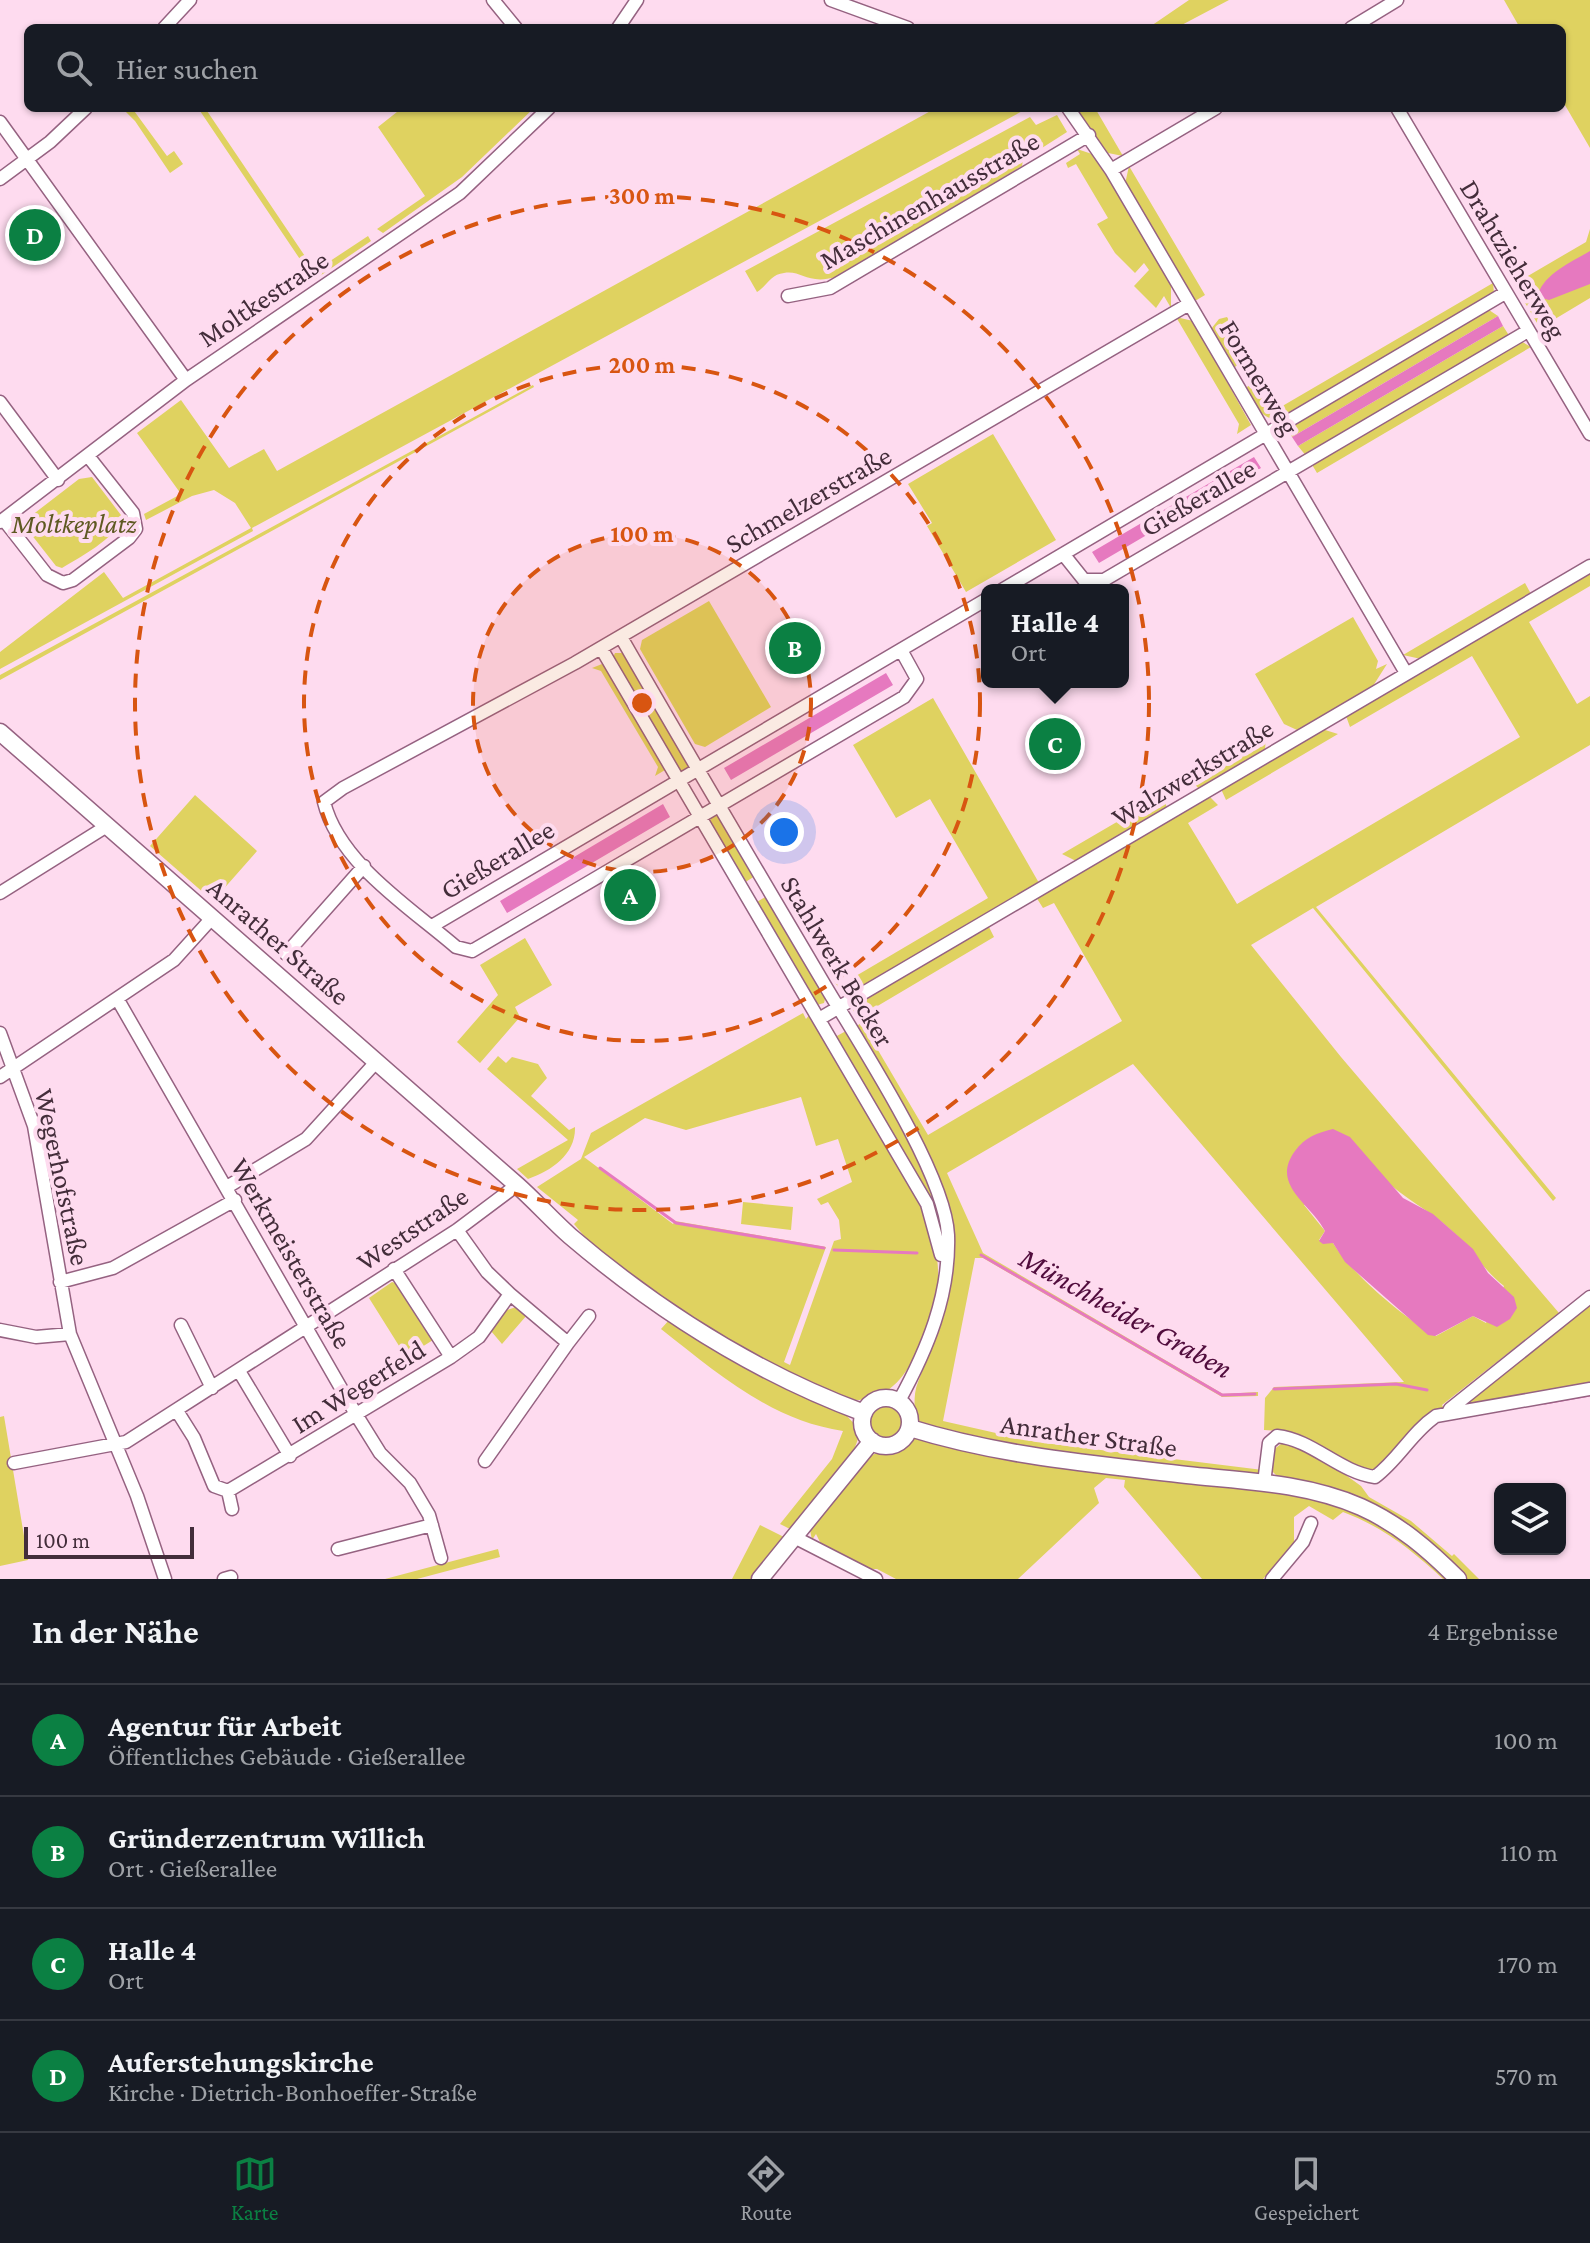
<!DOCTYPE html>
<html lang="de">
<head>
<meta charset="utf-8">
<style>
	:root { --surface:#171b24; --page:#242831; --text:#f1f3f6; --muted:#9ea1a6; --line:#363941; --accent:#0b8043 }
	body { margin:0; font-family:"Crimson Pro",serif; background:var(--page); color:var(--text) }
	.controls { position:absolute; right:24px; bottom:24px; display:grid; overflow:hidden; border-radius:12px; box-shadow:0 2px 6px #0004 }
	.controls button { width:72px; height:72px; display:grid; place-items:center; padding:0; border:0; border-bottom:2px solid var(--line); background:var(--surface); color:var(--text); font:40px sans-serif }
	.scale { position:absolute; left:24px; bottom:20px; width:170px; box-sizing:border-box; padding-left:8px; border:4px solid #432d3a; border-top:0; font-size:22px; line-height:28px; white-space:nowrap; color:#432d3a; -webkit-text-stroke:6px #fedbef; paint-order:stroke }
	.you { position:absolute; left:784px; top:832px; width:28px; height:28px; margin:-20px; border:6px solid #fff; border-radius:50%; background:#1a73e8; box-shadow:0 0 0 12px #1a73e833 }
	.badge { display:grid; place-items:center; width:52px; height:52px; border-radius:50%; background:var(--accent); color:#fff; font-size:26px; font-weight:700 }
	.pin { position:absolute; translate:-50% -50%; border:4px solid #fff; box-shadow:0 2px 8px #0006 }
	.popup { position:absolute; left:981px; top:584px; width:148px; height:104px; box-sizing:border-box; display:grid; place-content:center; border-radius:12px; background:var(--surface); filter:drop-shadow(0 2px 6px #0005); font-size:26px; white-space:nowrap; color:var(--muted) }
	.popup b { font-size:30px; color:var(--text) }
	.popup::after { content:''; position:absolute; left:50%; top:100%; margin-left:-16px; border:16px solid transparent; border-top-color:var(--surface) }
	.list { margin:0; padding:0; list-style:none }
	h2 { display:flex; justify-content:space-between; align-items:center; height:104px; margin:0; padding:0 32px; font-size:34px }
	h2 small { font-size:26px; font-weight:400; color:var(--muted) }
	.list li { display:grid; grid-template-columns:52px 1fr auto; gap:24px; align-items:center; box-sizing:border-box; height:112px; padding:0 32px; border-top:2px solid var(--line) }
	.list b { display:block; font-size:30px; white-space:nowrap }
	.list p { margin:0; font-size:26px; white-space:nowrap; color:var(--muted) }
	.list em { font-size:26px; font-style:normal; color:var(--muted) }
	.icon { flex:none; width:44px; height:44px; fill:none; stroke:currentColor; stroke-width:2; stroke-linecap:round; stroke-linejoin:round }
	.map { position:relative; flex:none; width:1590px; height:1579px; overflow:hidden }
	.search { position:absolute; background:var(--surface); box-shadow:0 2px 6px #0004; left:24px; right:24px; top:24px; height:88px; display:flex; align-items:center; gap:20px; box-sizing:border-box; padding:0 28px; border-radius:12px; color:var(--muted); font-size:30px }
	.sheet { height:552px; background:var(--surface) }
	nav { display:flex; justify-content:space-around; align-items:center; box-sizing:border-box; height:112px; border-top:2px solid var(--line); background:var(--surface); font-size:22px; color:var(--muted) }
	nav a { display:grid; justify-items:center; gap:4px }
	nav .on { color:var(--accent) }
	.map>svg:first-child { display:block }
	.green { fill:#dfd260; fill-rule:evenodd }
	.water { fill:#e679bf }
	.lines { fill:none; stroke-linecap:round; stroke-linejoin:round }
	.stream { stroke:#e679bf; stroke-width:3 }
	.minor-casing { stroke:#956281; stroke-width:15 }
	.tertiary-casing { stroke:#956281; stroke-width:19 }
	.minor { stroke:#fff; stroke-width:12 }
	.tertiary { stroke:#fff; stroke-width:16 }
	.ring { fill:none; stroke:#d85511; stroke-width:4; stroke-dasharray:14 10 }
	.labels { text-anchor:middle; stroke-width:8; stroke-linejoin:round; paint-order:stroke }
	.street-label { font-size:28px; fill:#432d3a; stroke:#fedbef }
	.park-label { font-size:28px; font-style:italic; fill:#5f5922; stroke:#fedbef }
	.water-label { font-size:30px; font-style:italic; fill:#510d3d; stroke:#fedbef }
	.centre { fill:#d85511; stroke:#fedbef; stroke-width:4 }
	.ring-label { font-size:24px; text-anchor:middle; font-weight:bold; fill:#d85511; stroke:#fedbef; stroke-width:8; stroke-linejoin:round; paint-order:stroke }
</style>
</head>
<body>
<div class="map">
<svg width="1590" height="1579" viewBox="0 0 1590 1579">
	<rect width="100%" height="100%" fill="#fedbef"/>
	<path class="green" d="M1189,0H1229L1176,28H1148Z
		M1504,0H1590V148L1562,100V28H1520Z
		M122,108H132L167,156L174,151L183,164L170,173L135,121Z
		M198,108H205L315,271L368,236L371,241L314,280Z
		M402,108H534L462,177L383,233L377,229L425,196L378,127Z
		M936,108H1028L252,528L253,531L0,669V652L104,572L123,598L251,528L235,503L214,490L192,496L146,520L144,514L181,494L137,433L181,400L229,468L264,449L277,471Z
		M1074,108H1095L1123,156L1108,153Z
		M1057,115L1067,132L1023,160L1022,166L836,277C807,285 802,270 784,273C771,274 767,286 757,292L745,271L1030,117L1036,125Z
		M1077,149L1095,155L1171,285V308L1164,296L1156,308L1134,286L1149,270L1144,263L1135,273L1115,253L1097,224L1108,218L1076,164L1068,168L1066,163L1080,154Z
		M1129,166L1205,295L1195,301L1125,184Z
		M1590,229V298L1540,328L1514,284L1586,242Z
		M1493,283L1494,293L1283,418C1262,424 1255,403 1245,388L1256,382L1270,405L1279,408Z
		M1486,308L1498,316L1292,437L1287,426Z
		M1176,317L1193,321L1251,425L1237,434L1239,424Z
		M1227,317L1249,354L1234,368L1211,329L1219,319Z
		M1503,326L1510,337L1307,457L1298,446Z
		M1519,340L1531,347L1317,473L1311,463Z
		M533,385L534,387L0,680V675Z
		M993,434L1056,540L966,592L927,526L932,523L908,484Z
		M92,477L124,519C110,541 84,555 62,568L56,566L27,529V519L79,479Z
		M1590,572V586L1529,622L1577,704L1590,696V745L1316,907L1556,1198L1553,1201L1313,908L1251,945L1341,1057L1559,1313L1442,1405L1445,1410C1409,1416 1398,1468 1368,1470C1342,1472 1318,1445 1295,1434C1287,1430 1274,1431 1264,1430L1265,1398L1274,1387L1404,1382L1133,1064L947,1173L983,1253L1223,1394L1258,1392V1396L1222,1397L983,1258H975L943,1421L1036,1442L1271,1471L1273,1450L1285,1441L1322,1458L1361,1486L1369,1497L1411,1521L1452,1556L1454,1554L1479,1579H1466L1430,1545L1279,1478L1272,1471L1262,1486L1343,1507L1401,1535L1451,1579H1443C1412,1550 1383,1527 1343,1512L1333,1520L1309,1506L1294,1517V1543L1263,1579H1202L1124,1487L1125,1480L1106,1478L1094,1488L1099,1503L1018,1579H896L877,1569H867L822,1546L816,1534L812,1540L810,1530L815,1520C832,1499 849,1471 871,1456C882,1448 901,1454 909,1440C920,1420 910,1402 918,1382C927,1357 940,1334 946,1308C972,1197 907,1118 854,1028L861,1023L853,1010L861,1000L988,925L994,937L864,1014L862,1023L928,1135L1122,1021L1054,903L1043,908L1036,897L1209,796L1218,805L1188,823L1237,904L1520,737L1472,656L1350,727L1346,716ZM1382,1177C1404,1199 1430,1210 1452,1231C1472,1248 1483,1270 1504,1286L1486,1323L1473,1316L1436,1336C1403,1317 1353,1275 1333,1243L1319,1240L1325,1231L1304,1205Z
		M1525,583L1531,594L1421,659L1403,655Z
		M709,601L771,707L705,747L695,744L640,649L642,640Z
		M1353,617L1378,661L1376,669L1387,664L1373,686L1297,730L1284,724L1255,674Z
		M615,653H625L689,766L685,772H679L612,660Z
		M602,664L609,670L662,760L665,770L655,776L658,767L601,671L592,668Z
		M933,698L1039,883L854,992L843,994L834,981L844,983L988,898L930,799L896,818L853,745Z
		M1322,729L1338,734L1226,800L1221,789Z
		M1266,735L1265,750L1199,789L1190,779Z
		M195,795L257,851L213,901L150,846Z
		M1163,795L1167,808L1076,861L1062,854Z
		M712,816H719L755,876L744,883L709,823Z
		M767,896L826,995L824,1003L817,1005L755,903Z
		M525,938L552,985L515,1007L520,1017L480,1063L457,1042L498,995L480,965Z
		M803,1013L806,1019L810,1014C833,1054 857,1094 881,1134C902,1171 925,1205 935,1248C943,1280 935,1318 920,1348C906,1373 892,1398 859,1400C840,1401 819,1387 803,1379C732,1345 623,1286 574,1224L578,1220L537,1187L581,1159L591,1133ZM801,1097L816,1146L838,1139L852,1182L817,1199L821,1205L828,1202L839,1220L841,1239L834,1241L790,1365L784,1362L826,1247L675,1221L673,1224L584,1157L645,1118L686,1130Z
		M846,1031C882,1094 934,1161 942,1234L930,1199L903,1150L835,1037Z
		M498,1056L506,1063L512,1057L538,1064L547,1078L531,1096L569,1130L575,1127C576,1154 552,1171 528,1179L517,1169L568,1140L487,1069Z
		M743,1202L793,1207L791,1230L741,1224Z
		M392,1282L399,1284L433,1340L406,1357L369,1298Z
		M1590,1304V1384L1457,1408Z
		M516,1307L527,1315L502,1344L491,1331L507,1310Z
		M670,1319L846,1415L859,1429C861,1457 810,1508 792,1530L780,1524L832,1459L843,1431C772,1421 717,1373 661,1329Z
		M870 1422a17 17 0 1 1 34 0a17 17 0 1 1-34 0Z
		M4,1416L28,1560L0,1566V1417Z
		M760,1525L786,1538L753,1579H732Z
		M498,1549L500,1557L417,1579H385Z"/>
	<path class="water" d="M1590,251V284L1549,300L1538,297C1540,276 1573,261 1590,251Z
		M1498,316L1503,326L1298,446L1292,437Z
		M1254,457L1261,468L1099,563L1092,552Z
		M886,673L893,685L731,780L724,768Z
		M663,804L670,817L507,913L500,901Z
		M1333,1129L1350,1137L1403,1198L1433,1214L1473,1249L1488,1273L1514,1297L1517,1308L1510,1319L1497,1327L1473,1316L1435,1336L1428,1335L1345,1262L1333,1243L1323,1244L1319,1241L1325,1231C1310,1203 1270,1185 1295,1151C1305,1137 1317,1133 1333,1129Z"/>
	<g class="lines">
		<path class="stream" d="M600,1168L676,1223L824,1248
			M834,1250L917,1253
			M981,1255L1222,1395L1255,1394
			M1274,1389L1396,1384L1427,1390
			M1545,1403L1590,1395"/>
		<defs>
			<path id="minor" d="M493,0L516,28
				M831,0L908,28
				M164,28L190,0
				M618,28L637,0
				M1351,28L1397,0
				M1068,108L1111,170L1406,673
				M1397,108L1590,434
				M0,122L186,380
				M1111,170L1216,108
				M0,179L50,142L86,108
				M788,296L830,288L1089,135
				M0,402L58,480
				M4,520L47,575L63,583L73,580L129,538L136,529L133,513L88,456
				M0,522L186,380L460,193L549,108
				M1064,555L1084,580H1104L1528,331
				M1002,590L1505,293
				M621,637C687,752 755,867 823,982C857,1040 945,1172 948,1235C950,1296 927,1350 899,1401
				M601,648L927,1204L941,1255
				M901,650L917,679L904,697L472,951L456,947C411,908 339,863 324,802L343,788L575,663L1189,304
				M0,893L107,826
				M432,926L987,599
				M286,954L364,866
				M118,1000L357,1416L380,1453L410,1483L429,1515L441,1558
				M819,1019L1590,566
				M0,1033L34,1126L70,1334L137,1496L165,1579
				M0,1077L174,960L212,918
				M227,1187L306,1139L377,1061
				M394,1269L451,1357
				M60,1282L113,1268L235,1200
				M181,1325L212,1388
				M0,1330L36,1337L70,1334
				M568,1343L589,1316
				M239,1371L290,1456
				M177,1411L194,1438L214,1486L228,1491
				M1448,1413L1450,1409L1590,1297
				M485,1461L568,1343L510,1294
				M14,1463L126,1442L457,1230L517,1185
				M1264,1483L1269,1443L1277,1436C1313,1440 1339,1472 1375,1477C1399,1459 1412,1432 1436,1416L1590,1389
				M228,1491L451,1357L479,1337L510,1294L487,1272L457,1230
				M228,1491L232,1509
				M794,1537L876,1579
				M338,1549L432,1525
				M224,1579L231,1577
				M1272,1579L1303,1542L1311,1523"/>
			<path id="tertiary" d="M0,732L517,1185C535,1201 552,1220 570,1236C657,1310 756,1373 864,1413
				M862 1422a24 24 0 1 1 48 0a24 24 0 1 1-48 0Z
				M910,1428C1000,1456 1093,1464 1187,1475C1245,1481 1306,1483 1361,1507C1399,1524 1429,1550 1458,1579
				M760,1579L872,1441"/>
		</defs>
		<use href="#minor" class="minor-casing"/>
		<use href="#tertiary" class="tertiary-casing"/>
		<use href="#minor" class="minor"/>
		<use href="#tertiary" class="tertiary"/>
	</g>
	<circle cx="642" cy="703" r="169" fill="#d85511" fill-opacity=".12"/>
	<g class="ring">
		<circle cx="642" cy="703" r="169"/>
		<circle cx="642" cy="703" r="338"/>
		<circle cx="642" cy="703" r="507"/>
	</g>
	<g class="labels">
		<g class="street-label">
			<text transform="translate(929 200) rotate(-30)" y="10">Maschinenhausstraße</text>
			<text transform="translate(1514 259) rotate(59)" y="10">Drahtzieherweg</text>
			<text transform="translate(263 298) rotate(-34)" y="10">Moltkestraße</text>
			<text transform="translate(1260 377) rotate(59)" y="10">Formerweg</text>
			<text transform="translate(1198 497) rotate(-30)" y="10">Gießerallee</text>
			<text transform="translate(808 499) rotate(-30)" y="10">Schmelzerstraße</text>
			<text transform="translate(1192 772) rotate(-31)" y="10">Walzwerkstraße</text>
			<text transform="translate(497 859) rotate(-31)" y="10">Gießerallee</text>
			<text transform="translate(279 941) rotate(41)" y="10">Anrather Straße</text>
			<text transform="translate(838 961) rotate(59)" y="10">Stahlwerk Becker</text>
			<text transform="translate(63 1177) rotate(78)" y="10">Wegerhofstraße</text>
			<text transform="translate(412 1228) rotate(-34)" y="10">Weststraße</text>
			<text transform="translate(292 1253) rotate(60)" y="10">Werkmeisterstraße</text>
			<text transform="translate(358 1386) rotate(-32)" y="10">Im Wegerfeld</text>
			<text transform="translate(1089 1435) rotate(8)" y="10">Anrather Straße</text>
		</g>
		<g class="park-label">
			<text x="74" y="533">Moltkeplatz</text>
		</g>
		<g class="water-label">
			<text transform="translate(1126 1313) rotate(29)" y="10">Münchheider Graben</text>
		</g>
	</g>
	<circle cx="642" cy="703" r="12" class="centre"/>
	<g class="ring-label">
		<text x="642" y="204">300 m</text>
		<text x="642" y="373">200 m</text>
		<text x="642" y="542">100 m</text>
	</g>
</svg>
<div class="controls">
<button><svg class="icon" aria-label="layers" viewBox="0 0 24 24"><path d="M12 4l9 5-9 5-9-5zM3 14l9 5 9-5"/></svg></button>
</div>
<div class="scale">100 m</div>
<div class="you"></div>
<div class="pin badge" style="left:630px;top:895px">A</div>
<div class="pin badge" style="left:795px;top:648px">B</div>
<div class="pin badge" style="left:1055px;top:744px">C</div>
<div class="popup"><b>Halle 4</b>Ort</div>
<div class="pin badge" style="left:35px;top:235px">D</div>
<div class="search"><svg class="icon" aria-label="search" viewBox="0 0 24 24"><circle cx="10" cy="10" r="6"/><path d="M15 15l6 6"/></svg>Hier suchen</div>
</div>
<section class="sheet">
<h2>In der Nähe<small>4 Ergebnisse</small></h2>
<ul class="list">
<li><span class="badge">A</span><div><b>Agentur für Arbeit</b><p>Öffentliches Gebäude · Gießerallee</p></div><em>100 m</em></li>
<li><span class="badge">B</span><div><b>Gründerzentrum Willich</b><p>Ort · Gießerallee</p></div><em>110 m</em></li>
<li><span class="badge">C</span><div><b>Halle 4</b><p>Ort</p></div><em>170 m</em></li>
<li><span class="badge">D</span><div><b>Auferstehungskirche</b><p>Kirche · Dietrich-Bonhoeffer-Straße</p></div><em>570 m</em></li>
</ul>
</section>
<nav>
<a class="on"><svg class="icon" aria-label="map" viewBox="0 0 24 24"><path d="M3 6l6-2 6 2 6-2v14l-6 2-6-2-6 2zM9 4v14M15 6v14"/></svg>Karte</a>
<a><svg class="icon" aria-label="directions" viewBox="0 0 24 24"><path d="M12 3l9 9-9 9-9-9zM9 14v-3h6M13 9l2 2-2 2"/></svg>Route</a>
<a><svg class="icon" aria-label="saved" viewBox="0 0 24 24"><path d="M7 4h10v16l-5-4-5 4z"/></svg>Gespeichert</a>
</nav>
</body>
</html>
